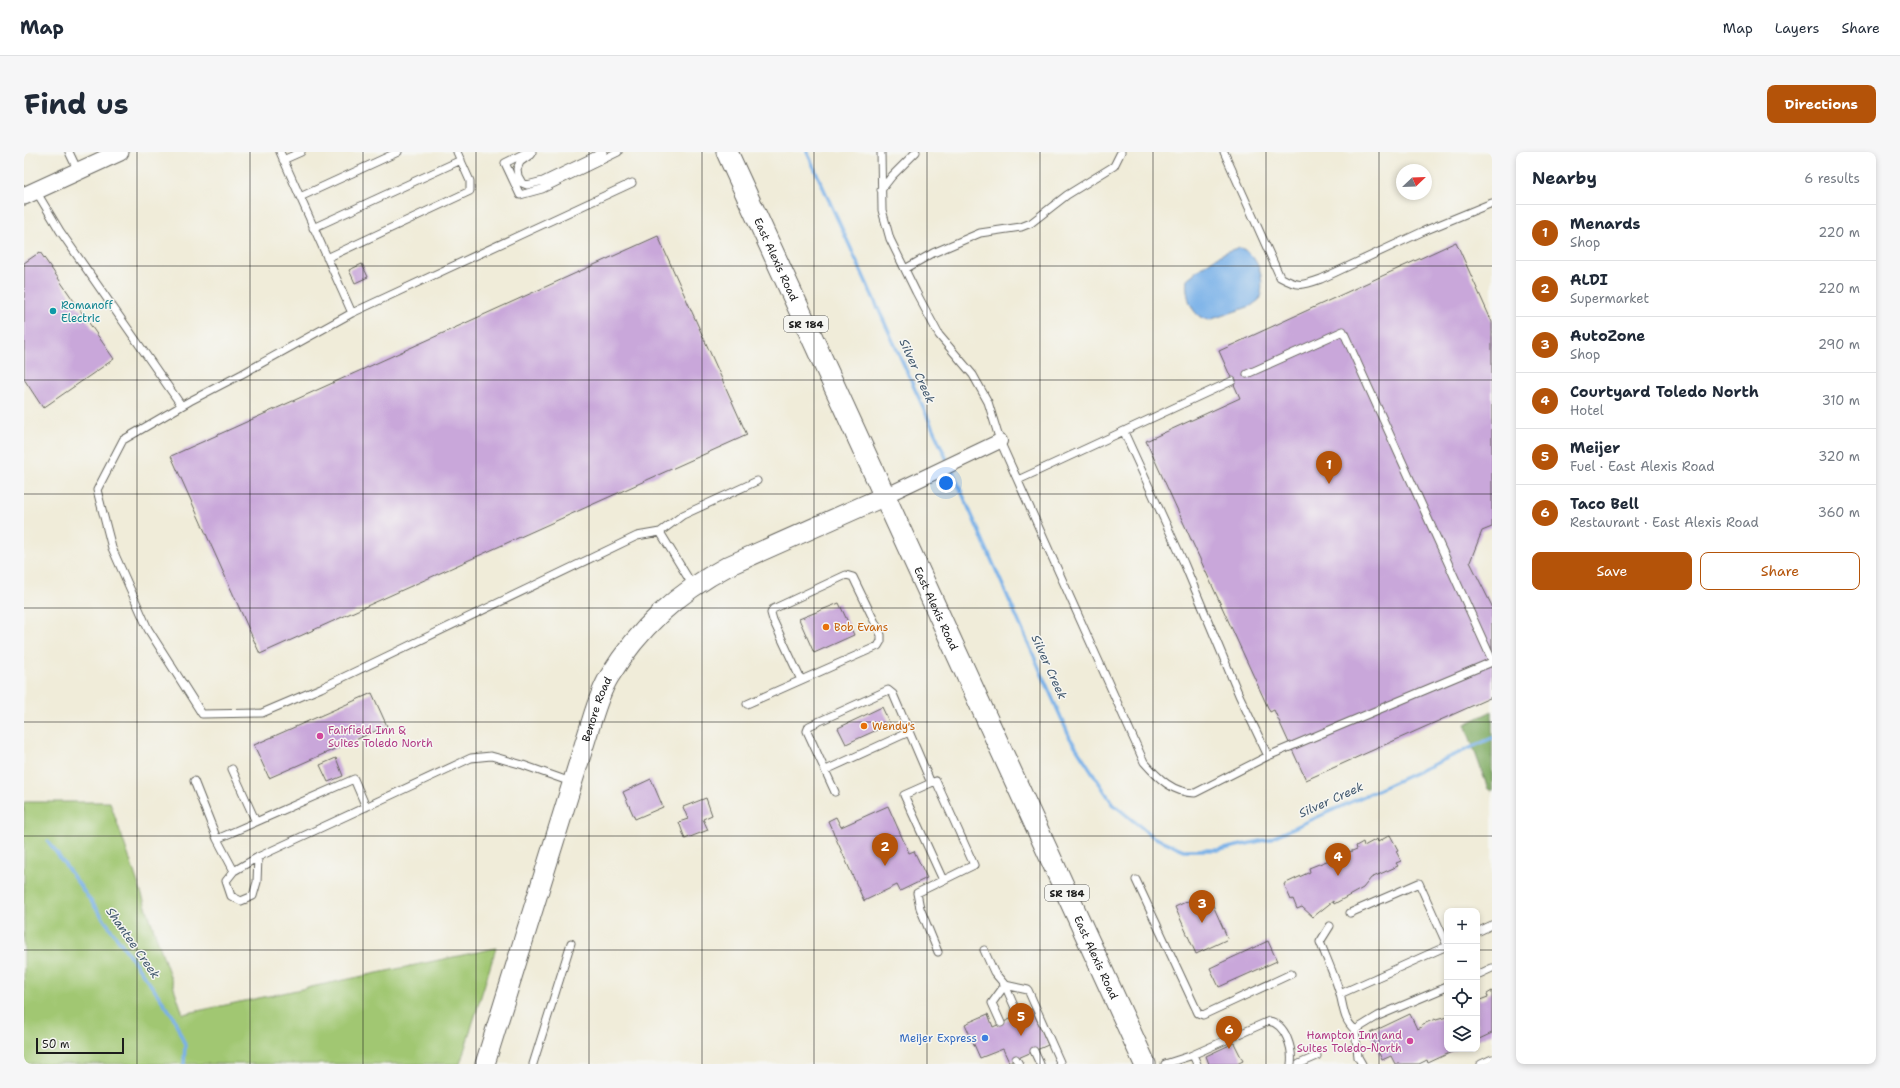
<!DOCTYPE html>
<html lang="en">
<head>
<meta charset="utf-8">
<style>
	:root { --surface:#fff; --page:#f6f6f7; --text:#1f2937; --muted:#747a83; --line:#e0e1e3; --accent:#b45309 }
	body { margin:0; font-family:"Shantell Sans",sans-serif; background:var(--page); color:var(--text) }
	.controls { position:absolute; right:12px; bottom:12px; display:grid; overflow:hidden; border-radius:8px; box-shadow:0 2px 6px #0003 }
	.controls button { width:36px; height:36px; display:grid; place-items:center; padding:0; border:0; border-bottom:1px solid var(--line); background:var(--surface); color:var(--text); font:20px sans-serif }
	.compass { position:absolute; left:1372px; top:12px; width:36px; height:36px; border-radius:50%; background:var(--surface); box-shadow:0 2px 6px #0003; rotate:67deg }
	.scale { position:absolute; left:12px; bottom:10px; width:88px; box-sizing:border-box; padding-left:4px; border:2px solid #1c1c1c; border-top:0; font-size:11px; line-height:14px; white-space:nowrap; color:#1c1c1c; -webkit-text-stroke:3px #f6f6f2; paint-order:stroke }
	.you { position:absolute; left:922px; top:331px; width:14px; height:14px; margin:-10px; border:3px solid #fff; border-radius:50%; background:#1a73e8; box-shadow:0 0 0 6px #1a73e833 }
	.badge { display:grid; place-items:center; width:26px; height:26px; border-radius:50%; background:var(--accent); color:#fff; font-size:13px; font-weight:700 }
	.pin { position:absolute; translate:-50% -33px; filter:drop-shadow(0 1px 2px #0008) }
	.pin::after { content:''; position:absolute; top:21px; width:14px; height:12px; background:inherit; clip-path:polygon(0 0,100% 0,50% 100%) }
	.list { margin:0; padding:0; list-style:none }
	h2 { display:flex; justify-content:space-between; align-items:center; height:52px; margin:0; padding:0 16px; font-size:17px }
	h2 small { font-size:13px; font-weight:400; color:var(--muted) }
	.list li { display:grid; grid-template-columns:26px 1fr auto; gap:12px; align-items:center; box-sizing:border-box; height:56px; padding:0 16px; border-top:1px solid var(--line) }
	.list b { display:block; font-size:15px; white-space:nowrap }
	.list p { margin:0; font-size:13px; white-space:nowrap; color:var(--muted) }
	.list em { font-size:13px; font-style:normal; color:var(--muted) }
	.actions { display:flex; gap:8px; padding:12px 16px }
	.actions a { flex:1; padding:9px 0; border:1px solid var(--accent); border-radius:8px; text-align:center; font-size:14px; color:var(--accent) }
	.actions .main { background:var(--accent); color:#fff }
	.icon { flex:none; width:22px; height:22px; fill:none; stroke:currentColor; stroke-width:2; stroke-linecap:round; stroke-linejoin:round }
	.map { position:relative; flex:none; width:1468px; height:912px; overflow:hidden; border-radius:8px }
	header { display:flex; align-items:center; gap:24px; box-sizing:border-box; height:56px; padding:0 20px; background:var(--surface); border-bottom:1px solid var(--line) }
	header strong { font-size:19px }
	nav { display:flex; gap:22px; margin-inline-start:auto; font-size:14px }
	.intro { display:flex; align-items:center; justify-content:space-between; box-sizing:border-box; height:96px; padding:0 24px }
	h1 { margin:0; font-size:28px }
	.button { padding:10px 18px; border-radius:8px; background:var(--accent); color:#fff; font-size:14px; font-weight:700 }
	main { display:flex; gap:24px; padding:0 24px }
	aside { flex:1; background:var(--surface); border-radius:8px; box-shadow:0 2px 6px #0003 }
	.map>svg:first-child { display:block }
	.green { fill:#a1c772; stroke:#5e7247 }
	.forest { fill:#80ac64; stroke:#4e6440 }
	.water { fill:#79b1e8; stroke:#4a6682 }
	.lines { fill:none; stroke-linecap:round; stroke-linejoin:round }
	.stream { stroke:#79b1e8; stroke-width:3.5 }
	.building { fill:#c9a7da }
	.service-casing { stroke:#66655e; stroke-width:9 }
	.minor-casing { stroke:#66655e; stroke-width:16 }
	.tertiary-casing { stroke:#66655e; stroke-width:19 }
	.secondary-casing { stroke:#66655e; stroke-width:21 }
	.primary-casing { stroke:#66655e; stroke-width:23 }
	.service { stroke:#fff; stroke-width:7 }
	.minor { stroke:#fff; stroke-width:14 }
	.tertiary { stroke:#fff; stroke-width:17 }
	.secondary { stroke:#fff; stroke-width:19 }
	.primary { stroke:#fff; stroke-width:21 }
	.grid { fill:none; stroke:#1c1c1c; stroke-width:1; stroke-opacity:0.55 }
	.culture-dot { fill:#0f9aa8; stroke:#f6f6f2; stroke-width:1.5 }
	.food-dot { fill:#e8710a; stroke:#f6f6f2; stroke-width:1.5 }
	.hotel-dot { fill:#d1479c; stroke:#f6f6f2; stroke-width:1.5 }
	.shop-dot { fill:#3f7fe0; stroke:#f6f6f2; stroke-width:1.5 }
	.labels { text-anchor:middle; stroke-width:3; stroke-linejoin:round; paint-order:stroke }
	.shield { fill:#f6f6f2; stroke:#5d5d5c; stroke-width:1 }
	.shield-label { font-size:10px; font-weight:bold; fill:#1c1c1c }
	.street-label { font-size:11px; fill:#1c1c1c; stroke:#f6f6f2 }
	.culture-label { font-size:11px; fill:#0d838f; stroke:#f6f6f2; text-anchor:start }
	.food-label { font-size:11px; fill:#c56008; stroke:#f6f6f2; text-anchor:start }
	.hotel-label { font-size:11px; fill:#b23c85; stroke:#f6f6f2; text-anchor:start }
	.shop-label { font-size:11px; fill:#366cbe; stroke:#f6f6f2; text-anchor:end }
	.water-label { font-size:12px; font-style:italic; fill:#41586e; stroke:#f6f6f2 }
</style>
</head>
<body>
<header>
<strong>Map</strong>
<nav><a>Map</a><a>Layers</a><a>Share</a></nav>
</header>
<div class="intro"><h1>Find us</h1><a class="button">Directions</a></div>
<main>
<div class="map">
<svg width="1468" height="912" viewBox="0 0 1468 912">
	<rect width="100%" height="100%" fill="#f6f6f2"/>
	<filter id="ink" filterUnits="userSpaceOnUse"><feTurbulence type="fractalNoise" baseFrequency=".025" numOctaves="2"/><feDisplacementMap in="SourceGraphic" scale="8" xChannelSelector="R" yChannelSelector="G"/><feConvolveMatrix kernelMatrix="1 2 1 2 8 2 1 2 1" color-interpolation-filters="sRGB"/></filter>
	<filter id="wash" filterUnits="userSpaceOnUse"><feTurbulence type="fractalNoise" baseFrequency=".012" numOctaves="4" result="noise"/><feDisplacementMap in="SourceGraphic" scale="16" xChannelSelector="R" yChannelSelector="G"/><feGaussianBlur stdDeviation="0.9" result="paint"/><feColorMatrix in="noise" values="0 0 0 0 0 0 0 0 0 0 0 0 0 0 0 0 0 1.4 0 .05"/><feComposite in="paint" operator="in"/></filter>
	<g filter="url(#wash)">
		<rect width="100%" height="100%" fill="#f0ecd9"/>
		<path class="green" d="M0,650H86L159,862L472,796L436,912H0Z"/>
		<path class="forest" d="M1468,559V639L1464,637L1441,572Z"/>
		<path class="water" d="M1217,96C1236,104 1242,131 1235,148L1227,154L1185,168C1167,166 1161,142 1163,127C1178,115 1197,98 1217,96Z"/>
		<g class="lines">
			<path class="stream" d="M783,0L924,310
				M927,316L1046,586L1089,652L1129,685L1160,698H1195L1245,687L1468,586
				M24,689L149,864L161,893L160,912"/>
		</g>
		<g id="blocks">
			<path class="building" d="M634,84L723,283L236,502L147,304Z
				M1432,90L1468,170V375L1458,379L1446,410L1468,454V545L1282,628L1250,558L1246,560L1122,289L1216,246L1195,199Z
				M16,100L90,207L19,256L0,227V111Z
				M338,112L344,125L331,131L325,118Z
				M815,451L830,483L790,501L775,467Z
				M348,541L363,574L245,626L230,593Z
				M858,555L866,572L822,592L814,576Z
				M312,606L319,624L304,630L296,613Z
				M627,627L639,655L611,667L599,640Z
				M682,646L688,663L679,667L684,678L661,687L655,670L664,667L659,655Z
				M864,654L885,701L890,699L903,726L876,739L873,733L840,749L804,669L812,665L817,675Z
				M1366,683L1374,698L1372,699L1377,709L1372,711L1374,714L1347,726L1339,736L1310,752L1309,749L1289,765L1278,755L1273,757L1269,747L1267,748L1260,732L1286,720L1285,716L1333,697L1332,694L1339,690L1340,694L1353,687L1354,690Z
				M1183,740L1204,787L1172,802L1151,755Z
				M1244,789L1253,809L1195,835L1186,816Z
				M1468,839V881L1453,888V847L1455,846L1456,848L1464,845L1463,842Z
				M1008,857L1024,893L985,910L979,897L956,906L941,872L964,862L969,875Z
				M1386,862L1393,877L1398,875L1397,873L1411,867L1412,868L1423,865V897H1434L1404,911L1403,908L1395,912H1371L1367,904L1358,908L1346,881Z
				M1210,891L1219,909L1213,912H1185L1182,904Z"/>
		</g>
	</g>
	<g filter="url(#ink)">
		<use href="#blocks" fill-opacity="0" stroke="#66655e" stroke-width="1"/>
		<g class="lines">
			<defs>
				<path id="service" d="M45,0L54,19
					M256,0L328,161L608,31
					M503,0L481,11L496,43L518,37L594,0
					M508,0L506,3L496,10L493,17L494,24L498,31L503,33L519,29L579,0
					M857,0L858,58L866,87L892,140L915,183L949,223L964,250L976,289L1120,610C1134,626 1149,641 1171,641L1244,604L1215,543L1160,411L1100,280
					M1200,0L1256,125C1274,135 1278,134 1297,127L1400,79L1468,51
					M259,8L277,0
					M857,38L868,24L892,0
					M12,39L36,79L157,253
					M276,45L374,0
					M289,76L437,8
					M303,106L446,39V29L433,0
					M881,117L909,101L956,81L997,75L1007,71L1043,43L1090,14L1097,0
					M328,161L218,222L166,249L99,288L73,338L88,396L124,477L178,562L238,561L297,536L613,384L636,380L669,434
					M1223,222L1319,179L1468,508
					M994,328L1208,229
					M636,380L659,363L733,329
					M723,552L854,494L857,489V483L829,425L822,423L749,457L747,461L749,468L777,528
					M1244,604L1468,510
					M208,617L232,670
					M802,618L885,580
					M170,629L193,687
					M907,631L880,643L919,728
					M811,640L783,579L785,574L864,538L869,542L907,631L912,629L950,713L893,741L896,756L914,800
					M234,705L210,719L202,729L207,744L217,749L229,744L233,730L234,705L447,606L467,604L499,613L547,630
					M210,719L193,687L330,627L342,655
					M1112,728L1174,861L1179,863L1267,822
					M1326,761L1395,731L1423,793
					M1306,774L1296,790C1303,807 1311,825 1316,842C1320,857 1319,867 1331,878
					M1453,780L1468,773
					M960,798L970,820L981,833L1004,838L1036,910L1035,912
					M1453,823L1468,816
					M1316,842L1423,794
					M977,871L968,851L981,833L994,863
					M1010,899L1016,912
					M1169,903L1173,912
					M992,907L995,912
					M509,912L547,791
					M1141,912L1166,904L1245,869C1262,872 1269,897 1267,912
					M1275,912L1293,904
					M1338,912L1334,905L1331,878L1354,864L1423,835
					M1457,912L1468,907"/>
				<path id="minor" d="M861,344L976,289"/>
				<path id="tertiary" d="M0,44L96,0"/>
				<g id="secondary">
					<path id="s1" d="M461,912L566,574C571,558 576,540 585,525C615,476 653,441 704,414L861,344"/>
				</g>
				<g id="primary">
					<path id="s2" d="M703,0L1121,912"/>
				</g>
			</defs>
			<use href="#service" class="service-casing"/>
			<use href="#minor" class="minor-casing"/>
			<use href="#tertiary" class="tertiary-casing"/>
			<use href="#secondary" class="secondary-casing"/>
			<use href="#primary" class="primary-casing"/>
			<use href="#service" class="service"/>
			<use href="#minor" class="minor"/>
			<use href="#tertiary" class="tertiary"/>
			<use href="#secondary" class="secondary"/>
			<use href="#primary" class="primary"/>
		</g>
	</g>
	<path class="grid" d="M113,0V912M226,0V912M339,0V912M452,0V912M565,0V912M678,0V912M790,0V912M903,0V912M1016,0V912M1129,0V912M1242,0V912M1355,0V912M0,114H1468M0,228H1468M0,342H1468M0,456H1468M0,570H1468M0,684H1468M0,798H1423M1453,798H1468"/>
	<circle class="culture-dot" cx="29" cy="159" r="4"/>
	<g class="food-dot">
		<circle cx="802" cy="475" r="4"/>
		<circle cx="840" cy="574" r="4"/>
	</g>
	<g class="hotel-dot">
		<circle cx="296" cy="584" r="4"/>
		<circle cx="1386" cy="889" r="4"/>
	</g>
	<circle class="shop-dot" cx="961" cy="886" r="4"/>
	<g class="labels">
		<g class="shield">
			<rect x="760" y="164" width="44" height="16" rx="3"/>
			<rect x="1021" y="733" width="44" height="16" rx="3"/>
		</g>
		<g class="shield-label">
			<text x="782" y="176">SR 184</text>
			<text x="1043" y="745">SR 184</text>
		</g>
		<g class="street-label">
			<text dy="4" stroke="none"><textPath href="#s2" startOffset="118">East Alexis Road</textPath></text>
			<text dy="4" stroke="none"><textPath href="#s2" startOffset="502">East Alexis Road</textPath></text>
			<text dy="4" stroke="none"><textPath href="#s1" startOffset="372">Benore Road</textPath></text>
			<text dy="4" stroke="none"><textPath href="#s2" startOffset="886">East Alexis Road</textPath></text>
		</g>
		<g class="culture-label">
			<text x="37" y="157">Romanoff<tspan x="37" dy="13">Electric</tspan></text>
		</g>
		<g class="food-label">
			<text x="810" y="479">Bob Evans</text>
			<text x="848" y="578">Wendy's</text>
		</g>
		<g class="hotel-label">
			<text x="304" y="582">Fairfield Inn &amp;<tspan x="304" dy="13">Suites Toledo North</tspan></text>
			<text x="1378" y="887" text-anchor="end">Hampton Inn and<tspan x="1378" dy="13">Suites Toledo-North</tspan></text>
		</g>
		<g class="shop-label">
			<text x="953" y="890">Meijer Express</text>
		</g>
		<g class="water-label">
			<text transform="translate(893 219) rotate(66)" y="4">Silver Creek</text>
			<text transform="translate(1025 515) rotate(66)" y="4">Silver Creek</text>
			<text transform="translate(1307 648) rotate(-24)" y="4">Silver Creek</text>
			<text transform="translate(109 791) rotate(55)" y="4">Shantee Creek</text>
		</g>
	</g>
</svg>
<div class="controls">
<button>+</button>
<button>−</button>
<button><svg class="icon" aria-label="locate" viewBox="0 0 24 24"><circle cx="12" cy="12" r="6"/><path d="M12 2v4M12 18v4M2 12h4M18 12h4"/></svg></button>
<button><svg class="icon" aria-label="layers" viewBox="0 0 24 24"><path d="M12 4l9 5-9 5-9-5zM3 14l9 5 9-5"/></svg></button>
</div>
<svg class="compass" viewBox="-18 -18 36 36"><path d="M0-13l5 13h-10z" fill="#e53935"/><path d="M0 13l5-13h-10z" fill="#747a83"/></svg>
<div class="scale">50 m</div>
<div class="you"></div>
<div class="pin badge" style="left:1305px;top:332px">1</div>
<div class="pin badge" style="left:861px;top:714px">2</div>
<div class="pin badge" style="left:1178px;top:771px">3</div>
<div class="pin badge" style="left:1314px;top:724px">4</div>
<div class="pin badge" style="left:997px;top:884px">5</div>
<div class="pin badge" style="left:1205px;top:897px">6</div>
</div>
<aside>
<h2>Nearby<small>6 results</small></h2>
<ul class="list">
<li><span class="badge">1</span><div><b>Menards</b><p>Shop</p></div><em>220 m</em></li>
<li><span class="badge">2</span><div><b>ALDI</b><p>Supermarket</p></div><em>220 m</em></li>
<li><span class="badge">3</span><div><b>AutoZone</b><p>Shop</p></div><em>290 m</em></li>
<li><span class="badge">4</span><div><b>Courtyard Toledo North</b><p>Hotel</p></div><em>310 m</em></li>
<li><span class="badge">5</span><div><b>Meijer</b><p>Fuel · East Alexis Road</p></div><em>320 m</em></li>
<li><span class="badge">6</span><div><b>Taco Bell</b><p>Restaurant · East Alexis Road</p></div><em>360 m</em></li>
</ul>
<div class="actions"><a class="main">Save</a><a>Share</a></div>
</aside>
</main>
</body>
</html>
